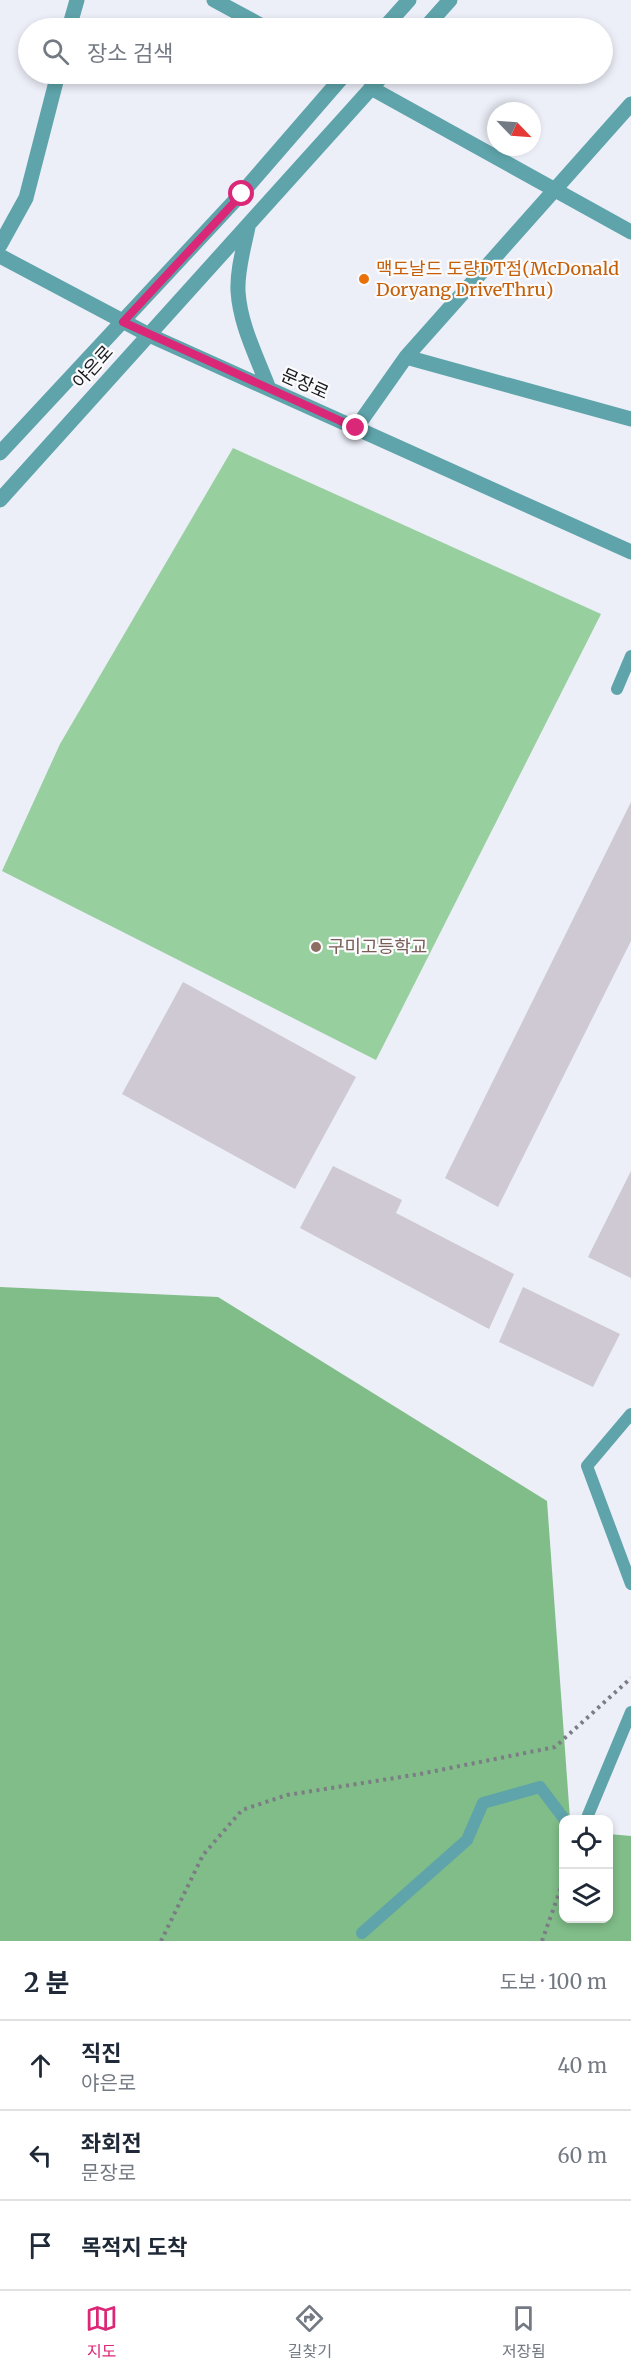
<!DOCTYPE html>
<html lang="ko">
<head>
<meta charset="utf-8">
<style>
	:root { --surface:#fff; --page:#f2f2f3; --text:#1f2937; --muted:#747a83; --line:#e0e1e3; --accent:#db2777 }
	body { margin:0; font-family:Merriweather,"Noto Sans KR",serif; background:var(--page); color:var(--text) }
	.controls { position:absolute; right:18px; bottom:18px; display:grid; overflow:hidden; border-radius:12px; box-shadow:0 3px 9px #0003 }
	.controls button { width:54px; height:54px; display:grid; place-items:center; padding:0; border:0; border-bottom:2px solid var(--line); background:var(--surface); color:var(--text); font:30px sans-serif }
	.compass { position:absolute; left:487px; top:102px; width:54px; height:54px; border-radius:50%; background:var(--surface); box-shadow:0 3px 9px #0003; rotate:115deg }
	.stop { position:absolute; width:18px; height:18px; margin:-14px; border:4px solid #db2777; border-radius:50%; background:#fff }
	.stop.end { background:#db2777; border-color:#fff; box-shadow:0 2px 6px #0008 }
	.list { margin:0; padding:0; list-style:none }
	h2 { display:flex; justify-content:space-between; align-items:center; height:78px; margin:0; padding:0 24px; font-size:26px }
	h2 small { font-size:20px; font-weight:400; color:var(--muted) }
	.list li { display:grid; grid-template-columns:39px 1fr auto; gap:18px; align-items:center; box-sizing:border-box; height:90px; padding:0 24px; border-top:2px solid var(--line) }
	.list b { display:block; font-size:22px; white-space:nowrap }
	.list p { margin:0; font-size:20px; white-space:nowrap; color:var(--muted) }
	.list em { font-size:20px; font-style:normal; color:var(--muted) }
	.icon { flex:none; width:33px; height:33px; fill:none; stroke:currentColor; stroke-width:2; stroke-linecap:round; stroke-linejoin:round }
	.map { position:relative; flex:none; width:631px; height:1941px; overflow:hidden }
	.search { position:absolute; background:var(--surface); box-shadow:0 3px 9px #0003; left:18px; right:18px; top:18px; height:66px; display:flex; align-items:center; gap:15px; box-sizing:border-box; padding:0 21px; border-radius:33px; color:var(--muted); font-size:22px }
	.sheet { height:348px; background:var(--surface) }
	nav { display:flex; justify-content:space-around; align-items:center; box-sizing:border-box; height:84px; border-top:2px solid var(--line); background:var(--surface); font-size:16px; color:var(--muted) }
	nav a { display:grid; justify-items:center; gap:3px }
	nav .on { color:var(--accent) }
	.map>svg:first-child { display:block }
	.green { fill:#98cf9f }
	.forest { fill:#80bd88 }
	.building { fill:#cec9d3 }
	.lines { fill:none; stroke-linecap:round; stroke-linejoin:round }
	.path { stroke:#7c7d84; stroke-width:4; stroke-dasharray:3 4.5; stroke-linecap:butt }
	.service { stroke:#5ea4aa; stroke-width:12 }
	.minor { stroke:#5ea4aa; stroke-width:15 }
	.tertiary { stroke:#5ea4aa; stroke-width:15 }
	.route { stroke:#db2777; stroke-width:8 }
	.food-dot { fill:#e8710a; stroke:#fbfbfd; stroke-width:2 }
	.education-dot { fill:#8d6e63; stroke:#fbfbfd; stroke-width:2 }
	.labels { text-anchor:middle; stroke-width:4.5; stroke-linejoin:round; paint-order:stroke }
	.food-label { font-size:18px; fill:#c56008; stroke:#fbfbfd; text-anchor:start }
	.street-label { font-size:18px; fill:#17181b; stroke:#fbfbfd }
	.education-label { font-size:18px; fill:#785e54; stroke:#fbfbfd; text-anchor:start }
</style>
</head>
<body>
<div class="map">
<svg width="631" height="1941" viewBox="0 0 631 1941">
	<rect width="100%" height="100%" fill="#eceef8"/>
	<path class="green" d="M233,448L601,614L376,1060L2,871L60,744Z"/>
	<path class="forest" d="M0,1287L218,1297L547,1501L570,1819L564,1820V1918H608L609,1834L631,1836V1941H0Z"/>
	<path class="building" d="M631,802V941L498,1207L445,1178Z
		M183,982L356,1077L295,1189L122,1094Z
		M333,1166L402,1200L396,1213L514,1274L489,1329L300,1228Z
		M631,1171V1278L588,1257Z
		M523,1287L620,1334L593,1387L499,1342Z"/>
	<g class="lines">
		<path class="path" d="M161,1941L203,1855L242,1810L287,1795L420,1774L555,1747L631,1678
			M542,1941L564,1879"/>
		<path class="service" d="M617,689L631,656
			M631,1414L587,1466L631,1584
			M586,1820L631,1712
			M362,1933L467,1840L483,1803L540,1787L565,1820"/>
		<path class="minor" d="M214,0L266,28
			M69,28L77,0
			M371,88L631,232
			M0,245L26,198L58,74
			M406,357L631,104
			M356,428L406,357L631,419"/>
		<path class="tertiary" d="M384,28L409,0
			M425,28L450,0
			M248,227C244,247 237,270 238,291C240,325 257,357 269,389
			M0,256L149,335L631,552
			M0,453L241,194L345,74
			M0,500L384,74"/>
	</g>
	<g class="lines">
		<path class="route" d="M242,194L123,322L356,428"/>
	</g>
	<circle class="food-dot" cx="364" cy="279" r="6"/>
	<circle class="education-dot" cx="316" cy="947" r="6"/>
	<g class="labels">
		<g class="food-label">
			<text x="376" y="275">맥도날드 도량DT점(McDonald<tspan x="376" dy="21">Doryang DriveThru)</tspan></text>
		</g>
		<g class="street-label">
			<text transform="translate(93 367) rotate(-48)" y="6">야은로</text>
			<text transform="translate(305 384) rotate(24)" y="6">문장로</text>
		</g>
		<g class="education-label">
			<text x="328" y="953">구미고등학교</text>
		</g>
	</g>
</svg>
<div class="controls">
<button><svg class="icon" aria-label="locate" viewBox="0 0 24 24"><circle cx="12" cy="12" r="6"/><path d="M12 2v4M12 18v4M2 12h4M18 12h4"/></svg></button>
<button><svg class="icon" aria-label="layers" viewBox="0 0 24 24"><path d="M12 4l9 5-9 5-9-5zM3 14l9 5 9-5"/></svg></button>
</div>
<svg class="compass" viewBox="-18 -18 36 36"><path d="M0-13l5 13h-10z" fill="#e53935"/><path d="M0 13l5-13h-10z" fill="#747a83"/></svg>
<div class="stop" style="left:242px;top:194px"></div>
<div class="stop end" style="left:356px;top:428px"></div>
<div class="search"><svg class="icon" aria-label="search" viewBox="0 0 24 24"><circle cx="10" cy="10" r="6"/><path d="M15 15l6 6"/></svg>장소 검색</div>
</div>
<section class="sheet">
<h2>2 분<small>도보 · 100 m</small></h2>
<ul class="list">
<li><svg class="icon" aria-label="ahead" viewBox="0 0 24 24"><path d="M12 20V5M6 11l6-6 6 6"/></svg><div><b>직진</b><p>야은로</p></div><em>40 m</em></li>
<li><svg class="icon" aria-label="left" viewBox="0 0 24 24"><path d="M17 20v-9H6M10 6l-5 5 5 5"/></svg><div><b>좌회전</b><p>문장로</p></div><em>60 m</em></li>
<li><svg class="icon" aria-label="arrive" viewBox="0 0 24 24"><path d="M6 21V4h12l-3 4 3 4H6"/></svg><div><b>목적지 도착</b></div></li>
</ul>
</section>
<nav>
<a class="on"><svg class="icon" aria-label="map" viewBox="0 0 24 24"><path d="M3 6l6-2 6 2 6-2v14l-6 2-6-2-6 2zM9 4v14M15 6v14"/></svg>지도</a>
<a><svg class="icon" aria-label="directions" viewBox="0 0 24 24"><path d="M12 3l9 9-9 9-9-9zM9 14v-3h6M13 9l2 2-2 2"/></svg>길찾기</a>
<a><svg class="icon" aria-label="saved" viewBox="0 0 24 24"><path d="M7 4h10v16l-5-4-5 4z"/></svg>저장됨</a>
</nav>
</body>
</html>
